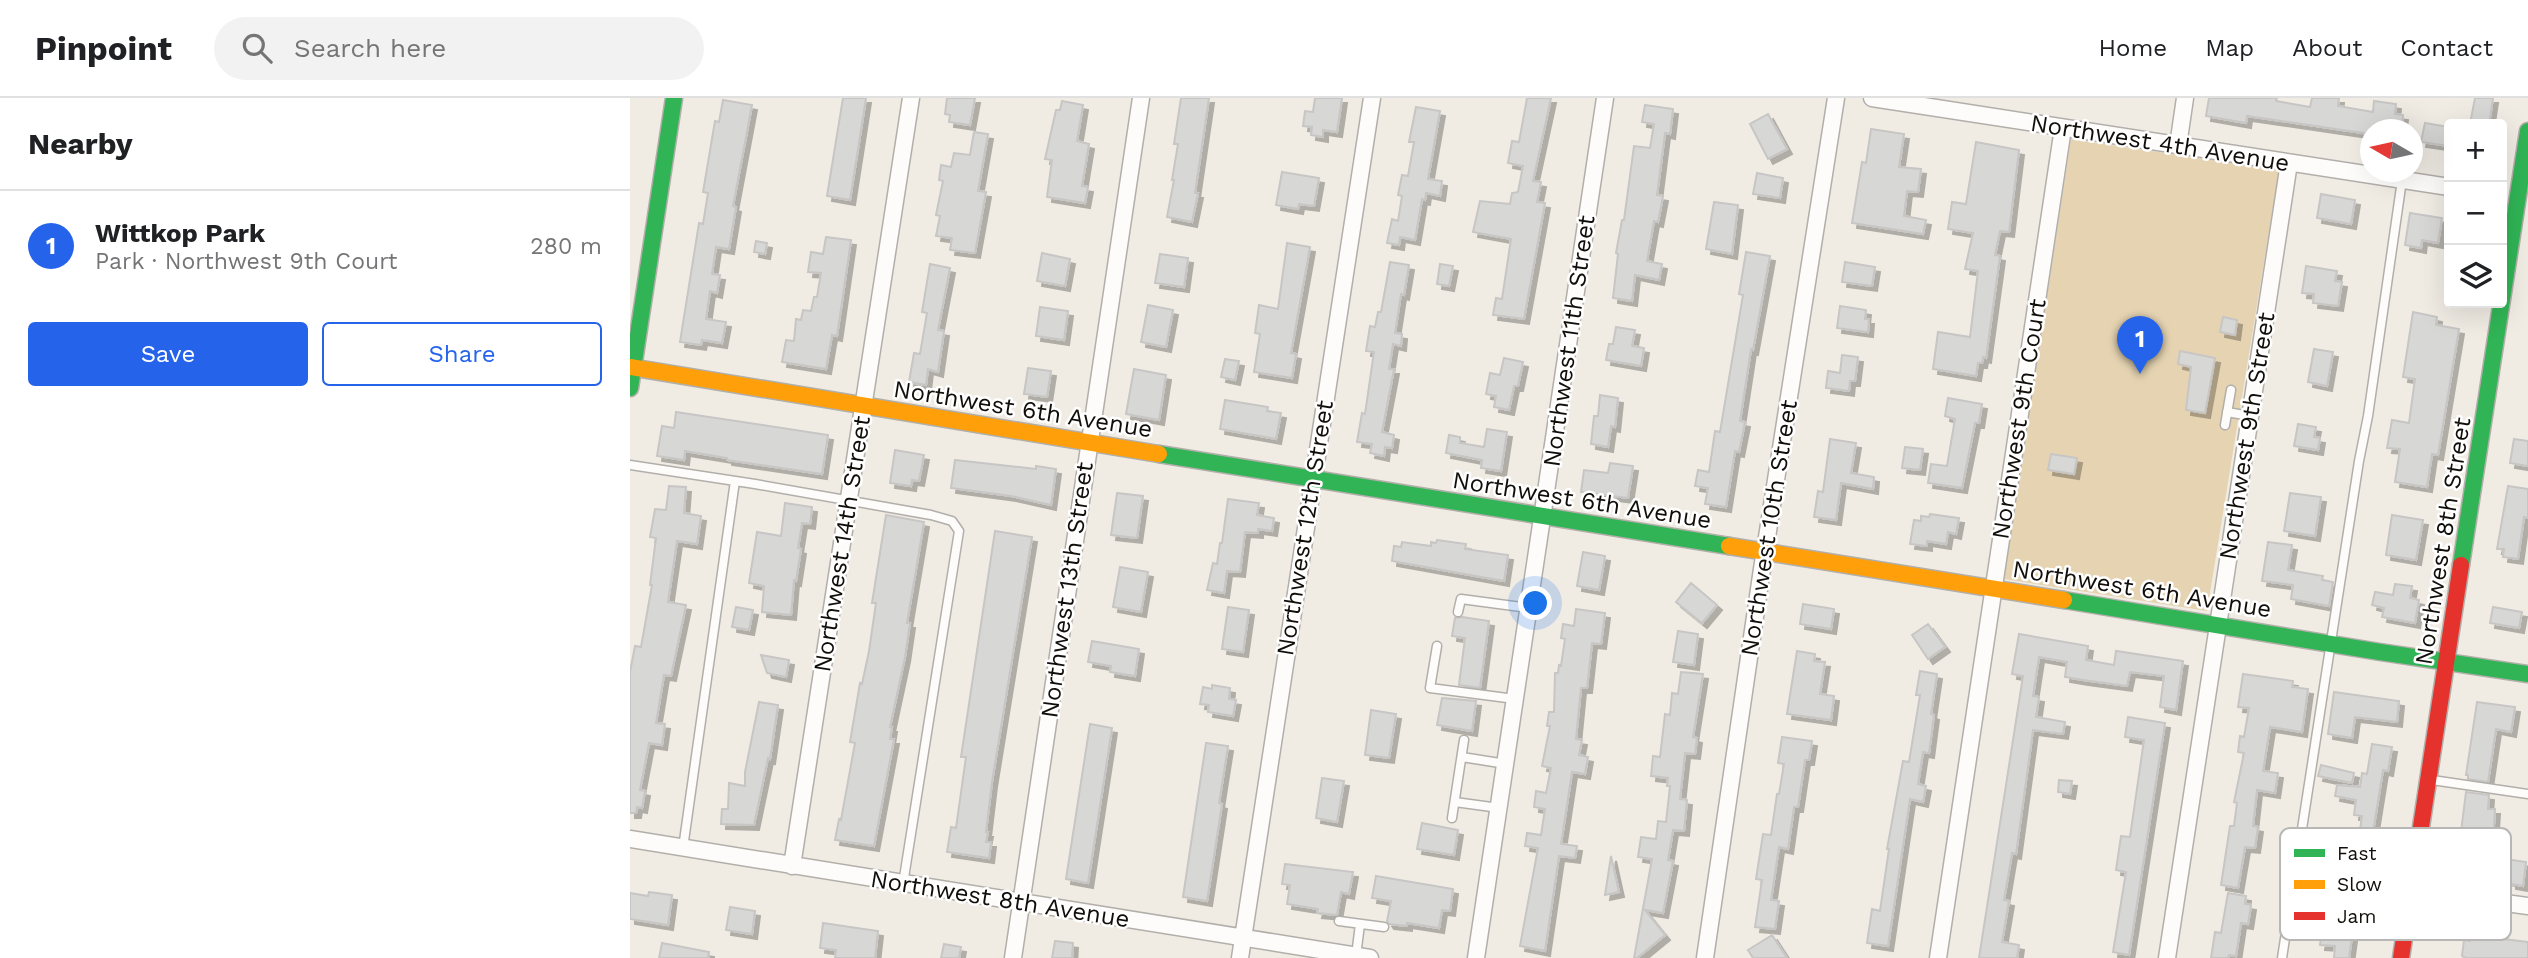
<!DOCTYPE html>
<html lang="en">
<head>
<meta charset="utf-8">
<style>
	:root { --surface:#fff; --page:#f2f2f2; --text:#202124; --muted:#757577; --line:#e0e0e0; --accent:#2563eb }
	body { margin:0; font-family:"Work Sans",sans-serif; background:var(--page); color:var(--text) }
	.controls { position:absolute; right:21px; top:21px; display:grid; overflow:hidden; border-radius:7px; box-shadow:0 7px 28px #0002 }
	.controls button { width:63px; height:63px; display:grid; place-items:center; padding:0; border:0; border-bottom:2px solid var(--line); background:var(--surface); color:var(--text); font:35px sans-serif }
	.compass { position:absolute; left:1730px; top:21px; width:63px; height:63px; border-radius:50%; background:var(--surface); box-shadow:0 7px 28px #0002; rotate:279deg }
	.you { position:absolute; left:906px; top:506px; width:24px; height:24px; margin:-18px; border:5px solid #fff; border-radius:50%; background:#1a73e8; box-shadow:0 0 0 10px #1a73e833 }
	.badge { display:grid; place-items:center; width:46px; height:46px; border-radius:50%; background:var(--accent); color:#fff; font-size:23px; font-weight:700 }
	.pin { position:absolute; translate:-50% -58px; filter:drop-shadow(0 2px 4px #0008) }
	.pin::after { content:''; position:absolute; top:37px; width:24px; height:21px; background:inherit; clip-path:polygon(0 0,100% 0,50% 100%) }
	.list { margin:0; padding:0; list-style:none }
	h2 { display:flex; justify-content:space-between; align-items:center; height:91px; margin:0; padding:0 28px; font-size:30px }
	h2 small { font-size:23px; font-weight:400; color:var(--muted) }
	.list li { display:grid; grid-template-columns:46px 1fr auto; gap:21px; align-items:center; box-sizing:border-box; height:112px; padding:0 28px; border-top:2px solid var(--line) }
	.list b { display:block; font-size:26px; white-space:nowrap }
	.list p { margin:0; font-size:23px; white-space:nowrap; color:var(--muted) }
	.list em { font-size:23px; font-style:normal; color:var(--muted) }
	.actions { display:flex; gap:14px; padding:21px 28px }
	.actions a { flex:1; padding:16px 0; border:2px solid var(--accent); border-radius:7px; text-align:center; font-size:24px; color:var(--accent) }
	.actions .main { background:var(--accent); color:#fff }
	.icon { flex:none; width:38px; height:38px; fill:none; stroke:currentColor; stroke-width:2; stroke-linecap:round; stroke-linejoin:round }
	.map { position:relative; flex:none; width:1898px; height:860px; overflow:hidden }
	header { display:flex; align-items:center; gap:42px; box-sizing:border-box; height:98px; padding:0 35px; background:var(--surface); border-bottom:2px solid var(--line) }
	header strong { font-size:33px }
	nav { display:flex; gap:38px; margin-inline-start:auto; font-size:24px }
	.search { width:490px; height:63px; background:var(--page); display:flex; align-items:center; gap:18px; box-sizing:border-box; padding:0 24px; border-radius:38px; color:var(--muted); font-size:26px }
	main { display:flex }
	aside { flex:1; background:var(--surface) }
	.map>svg:first-child { display:block }
	.green { fill:#e5d3b1 }
	.building { fill:#d7d7d5; stroke:#c7c6c5; stroke-width:2; filter:url(#shadow) }
	.lines { fill:none; stroke-linecap:round; stroke-linejoin:round }
	.lane-casing { stroke:#b2aea9; stroke-width:11 }
	.street-casing { stroke:#b2aea9; stroke-width:19 }
	.fast-casing { stroke:#b2aea9; stroke-width:19 }
	.slow-casing { stroke:#b2aea9; stroke-width:19 }
	.jam-casing { stroke:#b2aea9; stroke-width:19 }
	.lane { stroke:#fdfcfb; stroke-width:8 }
	.street { stroke:#fdfcfb; stroke-width:16 }
	.fast { stroke:#30b455; stroke-width:16 }
	.slow { stroke:#ff9f0a; stroke-width:16 }
	.jam { stroke:#e5322d; stroke-width:16 }
	.labels { text-anchor:middle; stroke-width:5; stroke-linejoin:round; paint-order:stroke }
	.street-label { font-size:24px; fill:#110e0a; stroke:#fff }
	.key { fill:#fff; stroke:#b8b7b6; stroke-width:2 }
	.key-label { font-size:19px; fill:#110e0a }
</style>
</head>
<body>
<header>
<strong>Pinpoint</strong>
<div class="search"><svg class="icon" aria-label="search" viewBox="0 0 24 24"><circle cx="10" cy="10" r="6"/><path d="M15 15l6 6"/></svg>Search here</div>
<nav><a>Home</a><a>Map</a><a>About</a><a>Contact</a></nav>
</header>
<main>
<aside>
<h2>Nearby<small></small></h2>
<ul class="list">
<li><span class="badge">1</span><div><b>Wittkop Park</b><p>Park · Northwest 9th Court</p></div><em>280 m</em></li>
</ul>
<div class="actions"><a class="main">Save</a><a>Share</a></div>
</aside>
<div class="map">
<svg width="1898" height="860" viewBox="0 0 1898 860">
	<defs>
		<filter id="shadow"><feDropShadow dx="5" dy="5" stdDeviation="0" flood-color="#0004"/></filter>
	</defs>
	<rect width="100%" height="100%" fill="#f0ece4"/>
	<path class="green" d="M1441,41L1649,72L1577,513L1374,481Z"/>
	<path class="building" d="M213,0H236L220,102L197,98Z
		M317,0H345L340,27L319,24L320,17L315,16Z
		M551,0H579L565,95H568L562,124L537,119L544,82H542L548,46H544Z
		M685,0H712L707,34L693,32V39L681,37L682,29L673,28L675,13L683,14Z
		M897,0H921L903,83L911,84L907,104L915,105L894,221L863,217L866,200L872,201L881,141L843,134L850,103L880,106L882,95L888,94L893,68L878,65L882,43L889,44Z
		M1579,0H1647L1646,3L1680,9L1682,0H1709L1708,8L1743,14L1744,3L1766,6L1765,16L1773,17L1771,32H1740V36L1617,18L1616,25L1576,18Z
		M1845,0H1863L1859,26H1840Z
		M93,2L122,7L103,108L106,109L99,151L86,149L82,176L90,177L87,195L80,193L76,221L96,224L92,245L72,242L71,247L50,244L69,125L73,126L78,95L73,94L85,23L89,24Z
		M432,3L453,7L447,43L459,46L452,88L458,89L455,105L417,99L422,62L415,61L426,12H430Z
		M1015,7L1043,11L1040,36L1035,35L1027,97L1033,98L1028,124L1024,123L1017,163L1032,166L1029,182L1005,177L1002,203L983,200L988,156L986,155L992,122H994L1004,48L1020,50L1024,26L1012,24Z
		M786,9L810,13L798,81L812,83L810,98L796,95L795,102L792,101L785,142L770,139L769,147L757,145L762,121L768,123L772,98L768,97L772,77L778,78L784,44H779Z
		M1138,16L1157,51L1138,61L1120,26Z
		M1795,25L1819,29V48L1791,44Z
		M1241,31L1274,36L1269,69L1291,71L1288,94L1277,93L1274,118L1296,122L1293,136L1222,125L1232,64L1236,65Z
		M344,34L358,36L348,93L356,94L345,155L320,152L322,140L306,138L310,118L306,117L313,83L309,82L311,67L321,69L324,55L340,57Z
		M1346,44L1389,52L1379,134L1370,133L1365,157L1370,158L1356,260L1353,259L1352,265H1348L1346,278L1303,271L1308,234L1340,239L1348,173L1335,171L1343,135L1318,131L1322,104L1336,106Z
		M652,74L689,80L684,108L669,106L668,111L646,107Z
		M1127,75L1153,80L1150,100L1123,96Z
		M1691,96L1725,102L1721,126L1687,120Z
		M1084,104L1108,107L1102,156L1076,151Z
		M1780,115L1812,120L1808,145L1792,142L1791,150L1775,147Z
		M196,139L221,142L207,238L202,237L196,271L152,264L156,242L164,243L166,221L171,222L173,212L181,213L184,199H187L191,175L178,174L181,154L193,156Z
		M126,143L137,145L135,156L124,154Z
		M657,145L680,149L661,255L666,256L662,280L624,274L630,236L625,235L629,207L648,211Z
		M1116,154L1140,158L1123,252L1121,251L1110,323L1115,324L1109,354L1105,353L1096,409L1075,406L1078,390L1065,388L1068,372L1079,374L1085,333L1090,334L1113,197L1109,196Z
		M412,155L440,161L435,188L407,183Z
		M530,156L558,160L554,189L525,185Z
		M760,164L779,167L774,197L771,196L765,235L772,236L771,248L763,246L759,271H764L752,334L764,337L762,350L755,349L754,358L740,355L742,346L727,344L732,315L735,316L744,254L736,253L740,228L745,229L748,214H751Z
		M1215,164L1245,169L1242,188L1212,184Z
		M300,166L320,170L308,232L314,233L308,274L298,271L296,287L279,284L284,255L290,256L297,215L292,214Z
		M810,166L823,168L819,188L807,186Z
		M1676,168L1707,173L1705,183L1712,184L1708,208L1683,205L1684,196L1672,195Z
		M518,207L543,212L536,249L511,244Z
		M1210,208L1236,212L1235,221H1239L1238,234L1207,230Z
		M410,209L438,213L434,242L406,238Z
		M1783,214L1807,219L1806,227L1829,231L1808,357L1802,356L1797,389L1765,384L1770,351L1757,350L1762,322L1779,325L1785,281L1773,279Z
		M1593,219L1607,222L1605,237L1590,234Z
		M986,229L1005,232L1002,248L1014,250L1011,268L976,262L979,246H983Z
		M1684,251L1703,254L1697,288L1678,284Z
		M1550,253L1585,260L1575,315L1556,312L1561,269L1548,266Z
		M1212,257L1228,259L1225,283H1220L1219,293L1196,290L1198,273L1210,275Z
		M874,260L893,264L888,288H884L879,312L864,309L866,298L856,296L860,275L870,277Z
		M595,261L609,263L605,282L591,279Z
		M398,270L421,273L417,299L394,296Z
		M504,271L536,277L529,322L496,316Z
		M970,297L988,300L985,329L981,328L978,349L961,346L964,318H968Z
		M1318,300L1352,306L1349,325H1345L1332,390L1298,385L1301,366L1317,368L1325,321L1315,318Z
		M595,302L638,309L637,313L651,315L646,341L590,331Z
		M46,314L198,337L192,376L97,362V360L55,353L54,362L27,358L32,328L44,330Z
		M1668,326L1686,329L1684,339L1690,340L1688,352L1664,348Z
		M857,331L877,334L871,373L851,370L852,362L816,355L819,337L830,339V345L854,349Z
		M1200,341L1226,345L1221,375L1244,379L1243,391L1211,385L1206,422L1184,419L1188,393L1193,394Z
		M1884,341L1898,343V368L1880,365Z
		M1275,349L1293,351L1290,372L1272,370Z
		M265,352L294,357L289,383L282,382L281,388L260,385Z
		M1421,356L1447,360L1444,376L1418,372Z
		M325,362L406,371V368L426,371L421,407L381,398L321,390Z
		M980,365L1003,368L998,400L951,394L954,372L978,375Z
		M39,388L56,389L54,415L71,418L67,446L47,443L38,504L56,507L41,578L34,577L26,625L35,626L32,647L19,645L10,692L15,693L12,710L7,709L6,715H0V574L5,548L11,549L22,487H20L26,440L20,439L25,411L36,412Z
		M1878,388L1898,391V420L1894,419L1888,461L1873,459L1874,451H1867Z
		M487,395L513,398L507,440L481,437Z
		M1660,395L1691,399L1685,438L1654,433Z
		M598,401L629,405L627,417L644,420L642,433L628,431V435L615,434L610,474L597,473L594,495L577,492L583,465L587,466L590,445H592Z
		M155,405L182,409L180,426L172,425L168,450L171,451L166,483L164,482L161,517L132,514L134,488L119,485L127,434L151,438Z
		M1300,416L1329,420L1326,436L1318,434L1316,446L1297,443V448L1280,446L1284,422L1291,423V418L1299,419Z
		M256,417L294,424L277,525H280L275,559L260,629H262L260,641H264L244,748L205,742L209,721L211,722L225,645L220,644L230,585L232,586L239,553L246,505H242Z
		M1762,417L1793,422L1786,462L1756,457Z
		M365,433L402,439L362,684L356,734H358L356,744H361L359,760L317,754L321,729L326,730L336,659H331Z
		M807,442L836,446L835,451L878,457L874,483L762,463L764,448L771,449L772,444L801,448V444L806,445Z
		M1638,444L1662,447L1658,472L1693,478L1692,482L1703,484L1699,508L1661,501L1663,487L1632,483Z
		M953,454L975,458L969,492L947,488Z
		M490,469L518,474L511,514L483,509Z
		M1061,485L1087,507L1072,525L1046,504Z
		M1765,486L1782,488L1780,500L1789,502L1785,525L1752,519L1754,510L1742,507L1745,494L1763,497Z
		M1173,506L1204,511L1201,531L1170,526Z
		M106,509L123,512L119,532L102,529Z
		M598,509L619,512L613,554L592,551Z
		M1863,509L1892,514L1889,530L1860,525Z
		M946,511L975,515L971,546L962,545L957,590H951L946,641L952,642L949,657L958,659L955,676L942,674L931,746L947,748L945,760L929,758L915,853L890,848L908,750L895,748L897,735L911,737L915,711L904,709L906,693L916,695L921,670L912,668L920,628H917L919,614H924L925,575H928L929,567L931,568L935,541L931,540L933,526L944,528Z
		M832,519L859,523L850,590L829,587L835,540L822,538L825,520Z
		M1298,526L1315,549L1298,561L1282,537Z
		M1048,533L1068,536L1064,567L1043,564Z
		M1389,536L1458,548L1456,562L1484,567L1486,553L1553,563L1546,612L1530,609L1534,578L1500,574L1497,588L1453,582L1435,579L1437,564L1409,559L1403,598L1409,599L1406,619L1435,624L1433,636L1403,632L1386,756L1382,755L1374,802L1379,803L1372,844L1389,847L1387,860H1349L1393,578L1382,576Z
		M462,543L509,551L505,578L480,574L481,568L458,564Z
		M1167,553L1185,556L1184,563L1195,564L1190,596L1204,598L1201,622L1157,616Z
		M131,557L159,562L156,579L137,575Z
		M1290,573L1307,576L1301,616L1304,617L1299,655L1293,654L1288,686L1296,688L1293,704L1280,701L1258,848L1237,845L1242,811L1250,813L1259,751H1257L1273,663L1279,664L1290,597H1286Z
		M1051,574L1073,576L1063,639L1067,640L1065,656L1055,655L1050,701L1057,702L1054,733L1043,732L1038,762L1043,763L1033,815L1015,812L1035,837L1007,860H1004L1022,761L1008,759L1011,739L1026,741L1028,723L1036,724L1040,688H1037L1038,680L1021,678L1023,658L1030,659L1035,616L1040,617L1042,595L1048,596Z
		M1613,576L1663,583L1662,589L1678,591L1672,634L1640,629L1633,673L1648,675L1645,695L1627,692L1623,728L1628,729L1625,750L1615,749L1608,790L1591,787L1600,728H1604L1607,705L1604,704L1614,655L1608,654L1610,638L1614,639L1619,610L1608,609Z
		M582,587L600,590L599,601L606,602L603,618L578,614L579,607L570,606L573,589L582,591Z
		M1704,594L1769,603L1767,624L1725,619L1722,640L1698,636Z
		M812,600L846,603L842,633L807,627Z
		M129,604L148,607L140,661L138,660L124,727L91,726L92,711H98L99,685L115,688V674Z
		M1847,604L1885,609L1881,634L1866,631L1858,684L1838,681V677H1836Z
		M741,612L766,616L759,660L735,657Z
		M1498,619L1535,625L1499,857L1483,854L1496,774L1486,772L1491,738L1500,739L1514,642L1495,639Z
		M460,626L482,630L458,785L436,781Z
		M1152,639L1182,643L1179,662H1175L1168,709H1164L1158,751L1149,749L1141,802L1149,803L1145,831L1125,829L1132,782L1126,781L1133,736L1141,737L1147,696H1149L1154,666L1148,665Z
		M576,645L598,648L589,705L592,706L577,803L553,799Z
		M1742,646L1762,649L1758,673L1753,672L1743,734L1748,735L1735,810L1719,807L1725,766L1718,765L1720,745L1728,746L1732,718L1724,717L1726,702L1705,698L1707,687L1730,689L1732,675L1737,676Z
		M1691,667L1724,675L1722,685L1688,678Z
		M692,680L714,683L707,724L686,720Z
		M1429,682L1442,683L1440,696L1428,694Z
		M1836,694L1859,697L1858,711H1865L1862,759L1896,764L1893,788L1881,786V783L1826,774Z
		M792,725L828,732L824,757L787,751Z
		M981,758L989,794L975,797Z
		M655,766L723,774L719,796L711,794L707,817L687,815L688,811L657,806L660,787L652,786Z
		M746,778L823,791L820,813L812,812L809,830L777,825V828L759,826L757,823L761,803L742,800Z
		M19,794L42,797L38,827L0,821V795L18,798Z
		M1598,795L1616,798L1615,806L1621,807L1618,826L1611,825L1606,858L1599,857L1598,860H1581L1585,834L1591,835Z
		M100,809L125,813L122,836L96,832Z
		M1708,815L1725,817L1719,860H1704L1705,848L1690,847L1692,831L1699,832L1700,828L1706,829Z
		M193,825L248,833L245,860H205L206,852L190,850Z
		M1142,837L1157,860H1123L1118,852Z
		M1841,837L1898,844V860H1836L1832,858L1834,842L1840,843Z
		M425,843L443,845L442,860H422Z
		M32,845L79,854L78,860H29Z
		M314,846L331,849L329,860H311Z"/>
	<g class="lines">
		<defs>
			<path id="lane" d="M1597,314L1620,318
				M1595,327L1601,292
				M0,367L125,386L301,417L322,423L329,433L273,786
				M828,514L831,501L899,510
				M807,548L800,590L885,601
				M832,659L876,666
				M1802,682L1898,696
				M825,704L869,710
				M822,720L834,642
				M53,750L105,383
				M709,823L754,829
				M726,858L730,826
				M1652,860L1729,363L1738,318L1772,82"/>
			<path id="street" d="M1242,0L1819,89
				M1548,48L1555,0
				M0,741L740,860
				M162,768L281,0
				M1781,792L1898,808
				M383,860L511,0
				M610,860L742,0
				M846,860L975,0
				M1075,860L1132,471L1206,0
				M1308,860L1433,30
				M1537,860L1659,65"/>
			<path id="fast" d="M0,290L44,0
				M529,356L1099,448
				M1831,467L1898,33
				M1434,502L1750,554L1898,576"/>
			<path id="slow" d="M0,269L529,356
				M1099,448L1434,502"/>
			<path id="jam" d="M1771,860L1831,467"/>
		</defs>
		<use href="#lane" class="lane-casing"/>
		<use href="#street" class="street-casing"/>
		<use href="#fast" class="fast-casing"/>
		<use href="#slow" class="slow-casing"/>
		<use href="#jam" class="jam-casing"/>
		<use href="#lane" class="lane"/>
		<use href="#street" class="street"/>
		<use href="#fast" class="fast"/>
		<use href="#slow" class="slow"/>
		<use href="#jam" class="jam"/>
	</g>
	<g class="labels">
		<g class="street-label">
			<text transform="translate(1530 45) rotate(9)" y="8">Northwest 4th Avenue</text>
			<text transform="translate(939 243) rotate(-82)" y="8">Northwest 11th Street</text>
			<text transform="translate(393 311) rotate(9)" y="8">Northwest 6th Avenue</text>
			<text transform="translate(1389 321) rotate(-81)" y="8">Northwest 9th Court</text>
			<text transform="translate(1617 338) rotate(-81)" y="8">Northwest 9th Street</text>
			<text transform="translate(952 402) rotate(9)" y="8">Northwest 6th Avenue</text>
			<text transform="translate(675 430) rotate(-81)" y="8">Northwest 12th Street</text>
			<text transform="translate(1139 430) rotate(-81)" y="8">Northwest 10th Street</text>
			<text transform="translate(1813 443) rotate(-81)" y="8">Northwest 8th Street</text>
			<text transform="translate(212 446) rotate(-81)" y="8">Northwest 14th Street</text>
			<text transform="translate(1512 491) rotate(9)" y="8">Northwest 6th Avenue</text>
			<text transform="translate(437 492) rotate(-82)" y="8">Northwest 13th Street</text>
			<text transform="translate(370 801) rotate(9)" y="8">Northwest 8th Avenue</text>
		</g>
	</g>
	<rect x="1650" y="730" width="231" height="112" rx="10" class="key"/>
	<rect x="1664" y="751" width="31" height="8" fill="#30b455"/>
	<rect x="1664" y="782" width="31" height="9" fill="#ff9f0a"/>
	<rect x="1664" y="814" width="31" height="8" fill="#e5322d"/>
	<g class="key-label">
		<text x="1707" y="762">Fast</text>
		<text x="1707" y="793">Slow</text>
		<text x="1707" y="825">Jam</text>
	</g>
</svg>
<div class="controls">
<button>+</button>
<button>−</button>
<button><svg class="icon" aria-label="layers" viewBox="0 0 24 24"><path d="M12 4l9 5-9 5-9-5zM3 14l9 5 9-5"/></svg></button>
</div>
<svg class="compass" viewBox="-18 -18 36 36"><path d="M0-13l5 13h-10z" fill="#e53935"/><path d="M0 13l5-13h-10z" fill="#757577"/></svg>
<div class="you"></div>
<div class="pin badge" style="left:1510px;top:276px">1</div>
</div>
</main>
</body>
</html>
